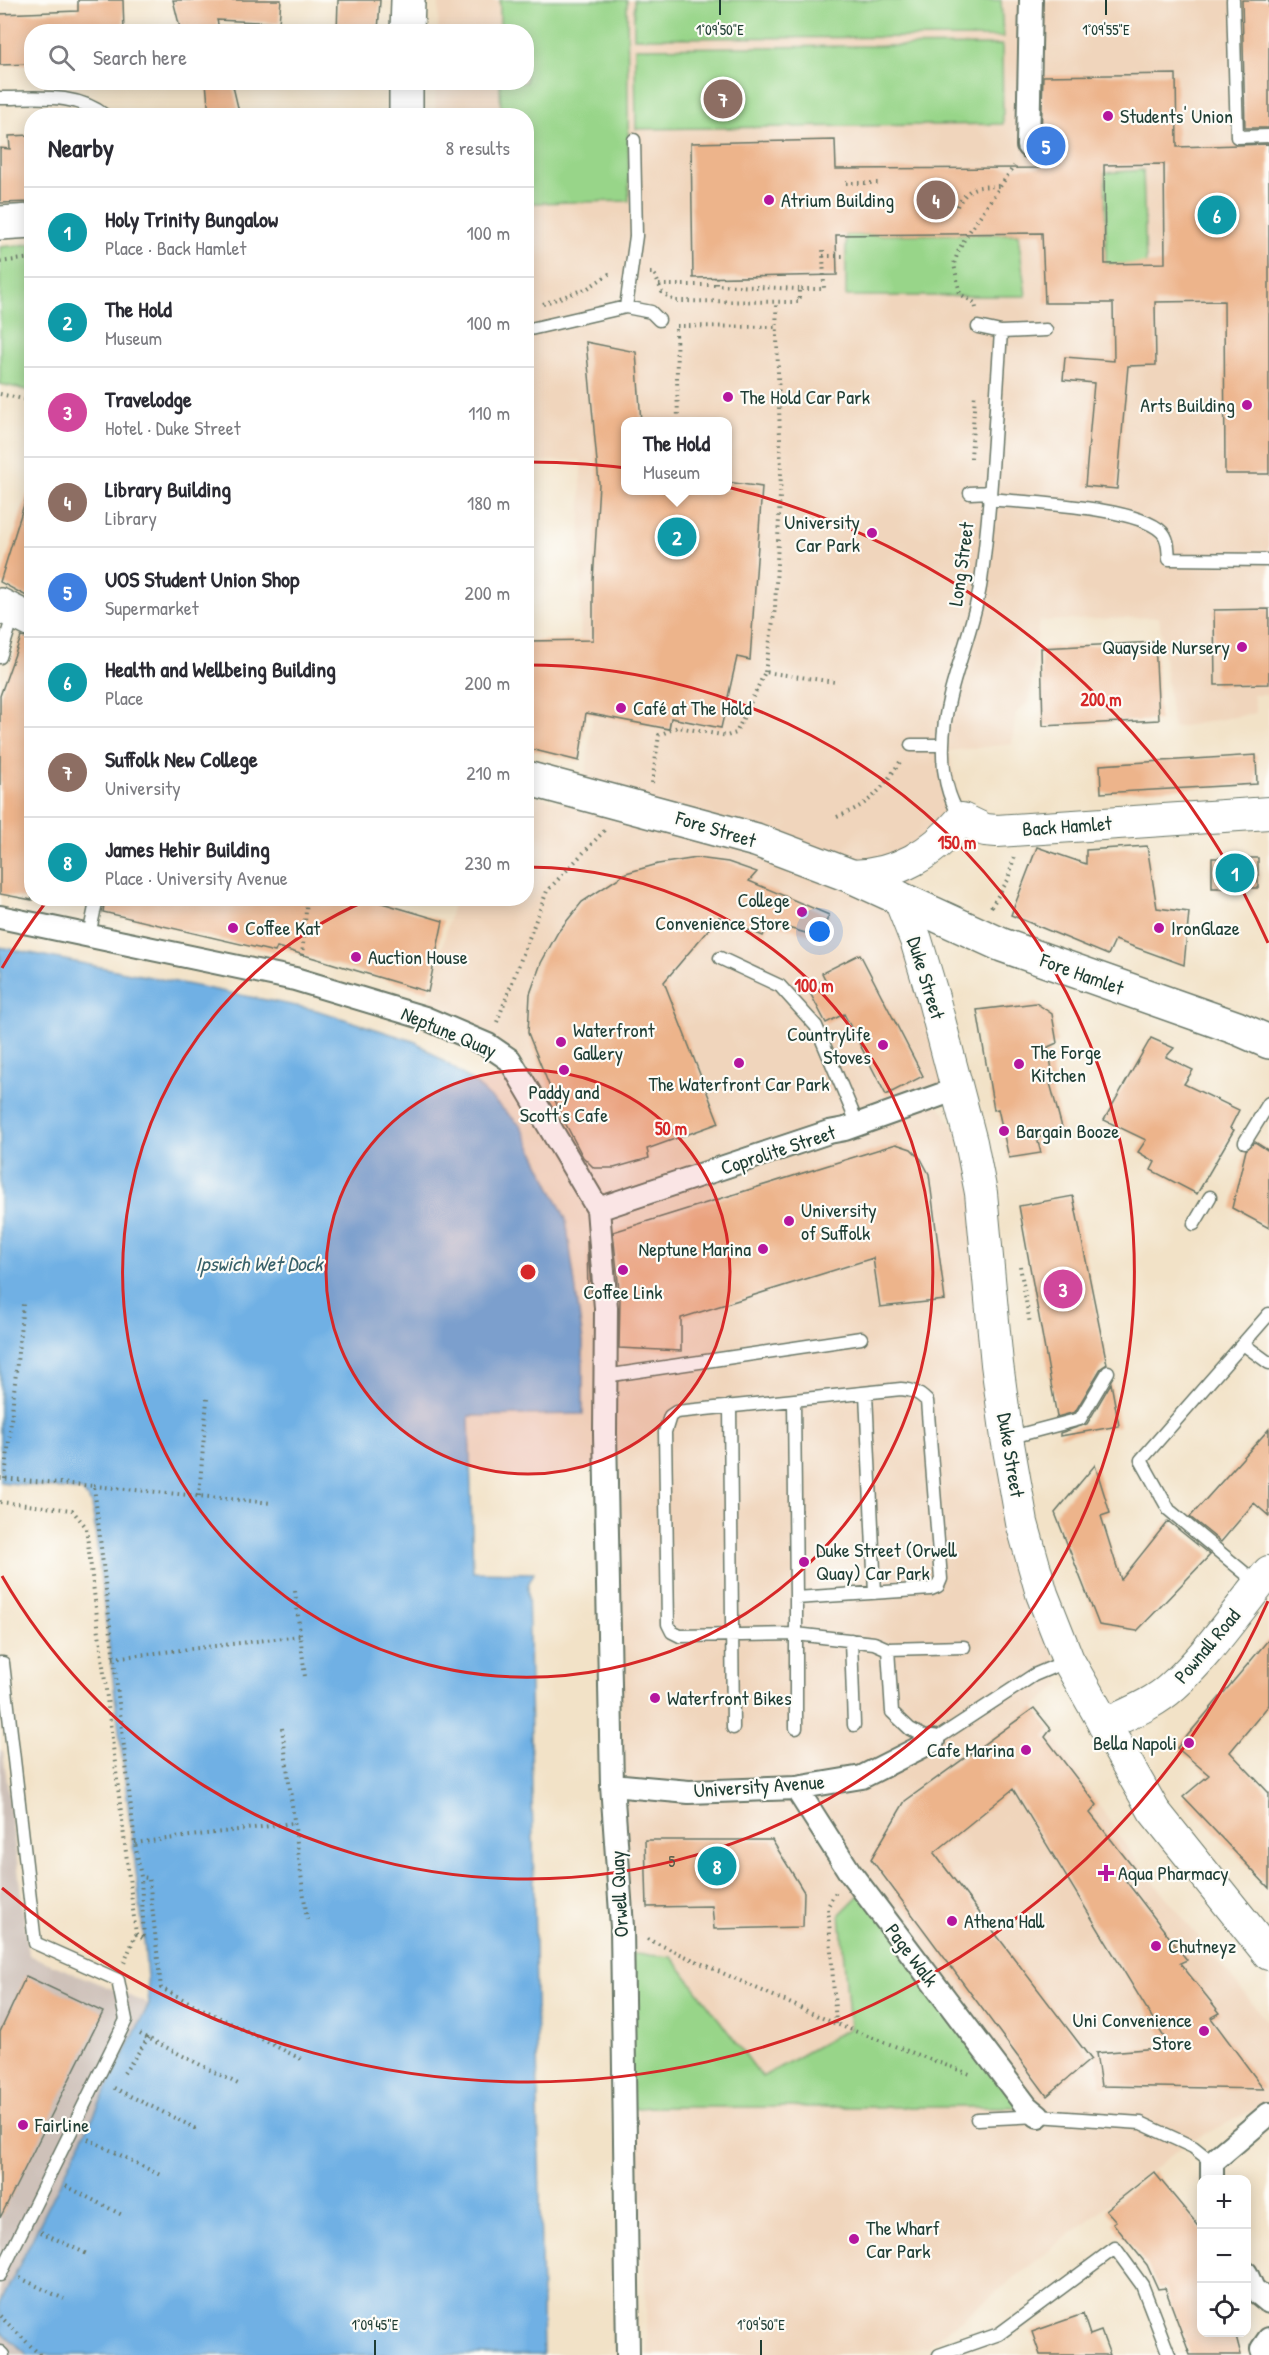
<!DOCTYPE html>
<html lang="en">
<head>
<meta charset="utf-8">
<style>
	:root { --surface:#fff; --page:#f2f2f3; --text:#2b2b33; --muted:#7c7c81; --line:#e1e1e2; --accent:#b5179e }
	body { margin:0; font-family:"Patrick Hand",sans-serif; background:var(--page); color:var(--text) }
	.controls { position:absolute; right:18px; bottom:18px; display:grid; overflow:hidden; border-radius:12px; box-shadow:0 3px 15px #0003 }
	.controls button { width:54px; height:54px; display:grid; place-items:center; padding:0; border:0; border-bottom:2px solid var(--line); background:var(--surface); color:var(--text); font:30px sans-serif }
	.you { position:absolute; left:820px; top:932px; width:21px; height:21px; margin:-15px; border:4px solid #fff; border-radius:50%; background:#1a73e8; box-shadow:0 0 0 9px #1a73e833 }
	.badge { display:grid; place-items:center; width:39px; height:39px; border-radius:50%; background:var(--accent); color:#fff; font-size:20px; font-weight:700 }
	.pin { position:absolute; translate:-50% -50%; border:3px solid #fff; box-shadow:0 2px 6px #0006 }
	.popup { position:absolute; left:621px; top:417px; width:111px; height:78px; box-sizing:border-box; display:grid; place-content:center; border-radius:12px; background:var(--surface); filter:drop-shadow(0 2px 4px #0005); font-size:20px; white-space:nowrap; color:var(--muted) }
	.popup b { font-size:22px; color:var(--text) }
	.popup::after { content:''; position:absolute; left:50%; top:100%; margin-left:-12px; border:12px solid transparent; border-top-color:var(--surface) }
	.list { margin:0; padding:0; list-style:none }
	h2 { display:flex; justify-content:space-between; align-items:center; height:78px; margin:0; padding:0 24px; font-size:26px }
	h2 small { font-size:20px; font-weight:400; color:var(--muted) }
	.list li { display:grid; grid-template-columns:39px 1fr auto; gap:18px; align-items:center; box-sizing:border-box; height:90px; padding:0 24px; border-top:2px solid var(--line) }
	.list b { display:block; font-size:22px; white-space:nowrap }
	.list p { margin:0; font-size:20px; white-space:nowrap; color:var(--muted) }
	.list em { font-size:20px; font-style:normal; color:var(--muted) }
	.icon { flex:none; width:33px; height:33px; fill:none; stroke:currentColor; stroke-width:2; stroke-linecap:round; stroke-linejoin:round }
	.map { position:relative; flex:none; width:1269px; height:2355px; overflow:hidden }
	.search { position:absolute; background:var(--surface); box-shadow:0 3px 15px #0003; left:24px; top:24px; width:510px; height:66px; display:flex; align-items:center; gap:15px; box-sizing:border-box; padding:0 21px; border-radius:24px; color:var(--muted); font-size:22px }
	.panel { position:absolute; background:var(--surface); box-shadow:0 3px 15px #0003; left:24px; top:108px; width:510px; height:798px; border-radius:24px }
	.map>svg:first-child { display:block }
	.built { fill:#f0d5bc; fill-rule:evenodd }
	.industrial { fill:#cec1b9 }
	.green { fill:#98d589; stroke:#5c895e; stroke-width:1.5 }
	.water { fill:#70b0e4; stroke:#48768c; stroke-width:1.5 }
	.building { fill:#edb48b; fill-rule:evenodd }
	.lines { fill:none; stroke-linecap:round; stroke-linejoin:round }
	.lane-casing { stroke:#697767; stroke-width:15 }
	.street-casing { stroke:#697767; stroke-width:26 }
	.secondary-casing { stroke:#697767; stroke-width:34 }
	.primary-casing { stroke:#697767; stroke-width:36 }
	.path { stroke:#697767; stroke-width:4; stroke-dasharray:1.5 4.5; stroke-linecap:butt }
	.lane { stroke:#fff; stroke-width:12 }
	.street { stroke:#fff; stroke-width:22 }
	.secondary { stroke:#fff; stroke-width:32 }
	.primary { stroke:#fff; stroke-width:33 }
	.ticks { fill:none; stroke:#1f3d34; stroke-width:2 }
	.ring { fill:none; stroke:#d62828; stroke-width:3 }
	.poi-dot { fill:#b5179e; stroke:#fdfcf7; stroke-width:2 }
	.labels { text-anchor:middle; stroke-width:4.5; stroke-linejoin:round; paint-order:stroke }
	.number-label { font-size:16px; fill:#525b4a }
	.poi-label { font-size:20px; fill:#1f3d34; stroke:#fdfcf7; text-anchor:start }
	.street-label { font-size:20px; fill:#1f3d34; stroke:#fdfcf7 }
	.water-label { font-size:21px; font-style:italic; fill:#376069; stroke:#fdfcf7 }
	.ticks-label { font-size:15px; text-anchor:middle; fill:#1f3d34; stroke:#fdfcf7; stroke-width:4.5; stroke-linejoin:round; paint-order:stroke }
	.centre { fill:#d62828; stroke:#fdfcf7; stroke-width:3 }
	.ring-label { font-size:18px; text-anchor:middle; font-weight:bold; fill:#d62828; stroke:#fdfcf7; stroke-width:4.5; stroke-linejoin:round; paint-order:stroke }
</style>
</head>
<body>
<div class="map">
<svg width="1269" height="2355" viewBox="0 0 1269 2355">
	<rect width="100%" height="100%" fill="#fdfcf7"/>
	<filter id="ink" filterUnits="userSpaceOnUse"><feTurbulence type="fractalNoise" baseFrequency=".0167" numOctaves="2"/><feDisplacementMap in="SourceGraphic" scale="12" xChannelSelector="R" yChannelSelector="G"/><feConvolveMatrix kernelMatrix="1 2 1 2 8 2 1 2 1" color-interpolation-filters="sRGB"/></filter>
	<filter id="wash" filterUnits="userSpaceOnUse"><feTurbulence type="fractalNoise" baseFrequency=".008" numOctaves="4" result="noise"/><feDisplacementMap in="SourceGraphic" scale="24" xChannelSelector="R" yChannelSelector="G"/><feGaussianBlur stdDeviation="1.35" result="paint"/><feColorMatrix in="noise" values="0 0 0 0 0 0 0 0 0 0 0 0 0 0 0 0 0 1.4 0 .05"/><feComposite in="paint" operator="in"/></filter>
	<g filter="url(#wash)">
		<rect width="100%" height="100%" fill="#f2e2c7"/>
		<path class="built" d="M439,0H1269V695H1253L1256,713L1173,728L1159,617L1039,621L1030,701L1016,713L1012,744L949,751L962,819L906,865L899,897L957,1089L934,1098L970,1151L1008,1482L1061,1684L1035,1707L1132,1855L1269,2024V2103L1188,2142L925,2348L830,2355H648L598,1210L510,1060L425,1018L454,899L526,898L527,793L562,803L586,772L595,693L580,692L581,460L529,462L526,407V116L435,115L436,83L526,82V32L438,31ZM626,422H728V490H626Z"/>
		<path class="industrial" d="M0,1750L3,1751L29,1955L149,2004L0,2304Z
			M0,2330L28,2355H0Z"/>
		<path class="green" d="M500,0H627L629,201L527,203L526,116L501,115L500,83L526,82V32H500Z
			M634,0H1001L1003,37L634,38Z
			M1002,45L1003,124L636,129L635,48Z
			M1143,170L1146,265L1106,264L1105,173Z
			M1018,234L1026,296H846V235Z
			M31,244H32L31,391L0,384V247Z
			M864,1890L1027,2107H651L624,2109L622,1953L672,1957L762,2077L850,2028L840,1914Z"/>
		<path class="water" d="M0,947L316,1010L416,1042L476,1084L521,1126L566,1219L583,1342V1414L469,1416L473,1572L534,1573L528,1585L543,2355H28L0,2330V2304L149,2004L144,1939L92,1504L82,1491L0,1482Z"/>
		<g id="blocks">
			<path class="building" d="M78,0H123L124,32H32V64L0,65V14L78,11Z
				M173,0H281L279,23L217,20L220,32H181Z
				M338,0H380L378,32H337Z
				M1242,0H1269V128H1245Z
				M1176,74L1177,147L1269,144V474H1225L1224,301L1155,302L1156,365L1128,366L1117,489L1085,486L1094,383L1063,380L1065,357L1114,361L1113,303H1045L1042,233L836,235L837,275L693,278L691,143L835,140L836,169L1040,168L1043,76ZM1164,164L1165,263L1105,264L1104,165Z
				M206,82H232L240,116H209Z
				M32,135V202L0,203V148L10,149L9,136Z
				M586,342L636,352L641,422H626V490H728V482L762,487L750,660L737,657L721,728L671,718L669,729L586,713L579,761L526,748V713L529,714L528,641L593,640V581L599,484Z
				M27,495H32V599L0,582Z
				M1269,609V684L1215,685L1214,610Z
				M21,637L32,639V900L0,894V696Z
				M1155,642L1159,720L1043,726L1041,648Z
				M1256,755L1257,784L1101,793L1100,765Z
				M1147,846L1157,908L1189,912L1184,965L1115,940L1108,955L1011,915L1037,847L1086,864V850Z
				M697,858L728,862L757,872L749,881L829,915L820,937L770,923L763,936L719,917L664,982L719,1123L647,1149L649,1158L614,1168H594L583,1157L561,1115L528,1033L530,994L541,963L558,932L582,902L626,873L658,864Z
				M1212,858H1258V888H1212Z
				M105,898H365L443,921L428,992L277,947L275,952L103,912Z
				M860,954L923,1076L886,1095L844,1014L826,1023L808,989L825,979L822,973Z
				M1036,1003L1052,1014L1057,1043L1048,1047L1054,1081L1050,1083L1063,1131L1037,1138L1041,1153L1009,1158L998,1109L994,1110L977,1010Z
				M1151,1038L1174,1048L1166,1057L1193,1070L1184,1084L1239,1110L1230,1128L1234,1130L1197,1194L1151,1170L1155,1162L1138,1152L1146,1140L1104,1120Z
				M1255,1142L1269,1151V1228L1232,1208L1246,1150Z
				M896,1144L911,1149L921,1159L929,1174L945,1300L880,1307L873,1258L681,1318V1351L619,1348L620,1300L613,1232Z
				M1073,1196L1107,1364L1101,1368L1075,1412L1057,1417L1019,1206Z
				M587,1240L592,1298H588Z
				M1111,1383L1119,1426L1060,1436V1433L1087,1424Z
				M1269,1429V1516L1254,1503L1221,1542L1190,1517Z
				M1095,1465L1110,1513L1101,1516L1121,1580L1168,1521L1210,1555L1137,1631L1099,1625L1055,1513Z
				M1269,1639V1705L1230,1752L1269,1793V1888L1183,1797L1209,1775L1177,1748Z
				M1034,1708L1051,1729L1045,1737L1097,1805L1090,1813L1136,1871L1126,1881L1187,1960L1180,1963L1220,2013L1211,2018L1264,2089L1101,2086L1096,2053L1170,2047L1013,1789L934,1853L1091,2059L1047,2096L871,1859L905,1801Z
				M645,1840H772L804,1892L803,1927L714,1929L712,1906L647,1907Z
				M26,1976L103,2012L0,2218V2032Z
				M1154,2172L1202,2230V2332H1235L1241,2355H1190L1165,2288L1158,2289L1147,2265L1113,2223L1116,2221L1106,2210Z
				M1083,2314L1090,2335L1101,2331L1110,2355H1040L1032,2332Z"/>
		</g>
	</g>
	<g filter="url(#ink)">
		<use href="#blocks" fill-opacity="0" stroke="#697767" stroke-width="1.5"/>
		<g class="lines">
			<defs>
				<path id="lane" d="M1233,0L1237,137L1269,136
					M0,98C36,98 76,92 106,116
					M626,307L636,236L634,140
					M526,330L626,307L651,312L659,320
					M1001,332L1046,330
					M970,493L990,492
					M989,499C1028,503 1136,506 1162,532C1169,539 1168,550 1169,559L1269,560
					M0,657L14,613
					M911,745H943
					M962,819C947,798 942,770 943,745C944,689 973,637 981,581C992,499 995,415 1001,332L978,327
					M89,935L97,898
					M720,958L780,986L816,1026L858,1125
					M1245,1142L1269,1103
					M1194,1224L1210,1197
					M1243,1344L1269,1363
					M605,1376L861,1338
					M866,1393L875,1593
					M794,1400L796,1598
					M730,1406L733,1728
					M1008,1438L1080,1419L1108,1372
					M1258,1584L1169,1510L1141,1460L1269,1314
					M851,1640L854,1725
					M888,1649L964,1647
					M0,1663H3L35,1943L118,1980L126,2020L0,2275
					M796,1728V1598L931,1589L938,1586L941,1579L927,1401C918,1392 912,1390 901,1389L676,1412L670,1416L665,1432L668,1624L672,1632L680,1636L796,1634L874,1643L888,1649L892,1712L910,1729L933,1741L1034,1675L1067,1661
					M977,2119L1038,2116L1141,2123L1193,2147L1212,2162
					M0,2352L3,2355
					M939,2355L999,2334L1115,2248L1142,2285L1169,2355"/>
				<path id="street" d="M1028,146L1031,0
					M0,917L295,979L425,1018L488,1045L510,1060L598,1209L606,1308L605,1433L612,1785L622,1927L628,2355
					M598,1209L829,1132L845,1129L957,1089
					M612,1785L689,1792L796,1788L862,1777L933,1741
					M796,1788L849,1871L1027,2107L1038,2116
					M1212,2180V2162L1269,2114
					M1246,2273L1253,2289L1269,2302
					M1264,2355L1262,2349L1269,2339"/>
				<path id="secondary" d="M851,876C898,875 932,854 962,819L985,830L997,831L1269,813
					M899,897L916,940L933,997L971,1142L981,1193L997,1364L1007,1438L1022,1523L1042,1594L1068,1660L1154,1811L1269,1954
					M1104,1725C1127,1714 1154,1704 1173,1686C1207,1656 1239,1608 1269,1572"/>
				<path id="primary" d="M407,32L408,0
					M406,116V82
					M0,223L32,221
					M0,605L32,621
					M526,778L756,840L851,876L1002,945L1237,1028L1269,1042"/>
			</defs>
			<use href="#lane" class="lane-casing"/>
			<use href="#street" class="street-casing"/>
			<use href="#secondary" class="secondary-casing"/>
			<use href="#primary" class="primary-casing"/>
			<path class="path" d="M846,183H880
				M957,206C971,185 975,187 999,186
				M823,256H846
				M0,262L32,258
				M650,273H654L662,292L674,301L799,302V289H824L823,249
				M716,277V285L799,289
				M659,285H716
				M543,304L588,288L609,274H612
				M976,308L975,303L960,294L954,264L958,252L965,238L1014,166
				M677,326L777,327
				M676,329L678,422
				M0,394L32,401
				M971,458L975,393
				M765,672L775,608L781,472L776,303
				M652,783L659,735L678,727L727,736L736,733L765,672L835,682
				M837,817C874,802 880,791 902,759
				M991,907L1008,880L1014,857
				M302,956L307,900
				M497,1022L547,891L605,830
				M1020,1266L1030,1324
				M0,1478L94,1486L135,1843L141,1877L149,1878L161,1988L303,2060
				M5,1479L23,1304
				M94,1486L272,1503
				M199,1496L207,1399
				M0,1502L72,1510L86,1527L136,1934L124,1963
				M295,1591L305,1677
				M113,1658L300,1636
				M282,1728L307,1920
				M135,1843L294,1823
				M136,1934L144,1939L141,1877
				M647,1939L836,2024L972,2075
				M836,2024L828,1906L836,1892
				M140,2034L238,2084
				M124,2073L149,2037
				M114,2088L199,2130
				M88,2139L160,2175
				M66,2186L124,2216
				M41,2232L87,2254
				M20,2278L64,2299
				M0,2316L40,2355"/>
			<use href="#lane" class="lane"/>
			<use href="#street" class="street"/>
			<use href="#secondary" class="secondary"/>
			<use href="#primary" class="primary"/>
		</g>
	</g>
	<path class="ticks" d="M720,0V15M1106,0V15M375,2340V2355M761,2340V2355"/>
	<circle cx="528" cy="1272" r="202" fill="#d62828" fill-opacity=".12"/>
	<g class="ring">
		<circle cx="528" cy="1272" r="202"/>
		<path d="M528 867A405 405 0 1 1 370 899"/>
		<path d="M2 968A607 607 0 0 1 46 902M528 665A607 607 0 1 1 2 1576"/>
		<path d="M1268 1601A810 810 0 0 1 2 1888M528 462A810 810 0 0 1 1268 943"/>
	</g>
	<g class="poi-dot">
		<circle cx="1108" cy="116" r="6"/>
		<circle cx="769" cy="200" r="6"/>
		<circle cx="728" cy="397" r="6"/>
		<circle cx="1247" cy="405" r="6"/>
		<circle cx="872" cy="533" r="6"/>
		<circle cx="1242" cy="647" r="6"/>
		<circle cx="621" cy="708" r="6"/>
		<circle cx="802" cy="912" r="6"/>
		<circle cx="233" cy="928" r="6"/>
		<circle cx="1159" cy="928" r="6"/>
		<circle cx="356" cy="957" r="6"/>
		<circle cx="561" cy="1042" r="6"/>
		<circle cx="883" cy="1045" r="6"/>
		<circle cx="739" cy="1063" r="6"/>
		<circle cx="1019" cy="1064" r="6"/>
		<circle cx="564" cy="1070" r="6"/>
		<circle cx="1004" cy="1131" r="6"/>
		<circle cx="789" cy="1221" r="6"/>
		<circle cx="763" cy="1249" r="6"/>
		<circle cx="623" cy="1270" r="6"/>
		<circle cx="804" cy="1562" r="6"/>
		<circle cx="655" cy="1698" r="6"/>
		<circle cx="1189" cy="1743" r="6"/>
		<circle cx="1026" cy="1750" r="6"/>
		<path d="M1103 1864h6v6h6v6h-6v6h-6v-6h-6v-6h6z"/>
		<circle cx="952" cy="1921" r="6"/>
		<circle cx="1156" cy="1946" r="6"/>
		<circle cx="1204" cy="2031" r="6"/>
		<circle cx="23" cy="2125" r="6"/>
		<circle cx="854" cy="2239" r="6"/>
	</g>
	<g class="labels">
		<g class="number-label">
			<text x="672" y="1867">5</text>
		</g>
		<g class="poi-label">
			<text x="1120" y="123">Students' Union</text>
			<text x="781" y="207">Atrium Building</text>
			<text x="740" y="404">The Hold Car Park</text>
			<text x="1235" y="412" text-anchor="end">Arts Building</text>
			<text x="860" y="529" text-anchor="end">University<tspan x="860" dy="23">Car Park</tspan></text>
			<text x="1230" y="654" text-anchor="end">Quayside Nursery</text>
			<text x="633" y="715">Café at The Hold</text>
			<text x="790" y="907" text-anchor="end">College<tspan x="790" dy="23">Convenience Store</tspan></text>
			<text x="245" y="935">Coffee Kat</text>
			<text x="1171" y="935">IronGlaze</text>
			<text x="368" y="964">Auction House</text>
			<text x="573" y="1037">Waterfront<tspan x="573" dy="23">Gallery</tspan></text>
			<text x="871" y="1041" text-anchor="end">Countrylife<tspan x="871" dy="23">Stoves</tspan></text>
			<text x="1031" y="1059">The Forge<tspan x="1031" dy="23">Kitchen</tspan></text>
			<text x="739" y="1091" text-anchor="middle">The Waterfront Car Park</text>
			<text x="564" y="1099" text-anchor="middle">Paddy and<tspan x="564" dy="23">Scott's Cafe</tspan></text>
			<text x="1016" y="1138">Bargain Booze</text>
			<text x="801" y="1217">University<tspan x="801" dy="23">of Suffolk</tspan></text>
			<text x="751" y="1256" text-anchor="end">Neptune Marina</text>
			<text x="623" y="1299" text-anchor="middle">Coffee Link</text>
			<text x="816" y="1557">Duke Street (Orwell<tspan x="816" dy="23">Quay) Car Park</tspan></text>
			<text x="667" y="1705">Waterfront Bikes</text>
			<text x="1177" y="1750" text-anchor="end">Bella Napoli</text>
			<text x="1014" y="1757" text-anchor="end">Cafe Marina</text>
			<text x="1118" y="1880">Aqua Pharmacy</text>
			<text x="964" y="1928">Athena Hall</text>
			<text x="1168" y="1953">Chutneyz</text>
			<text x="1192" y="2027" text-anchor="end">Uni Convenience<tspan x="1192" dy="23">Store</tspan></text>
			<text x="35" y="2132">Fairline</text>
			<text x="866" y="2235">The Wharf<tspan x="866" dy="23">Car Park</tspan></text>
		</g>
		<g class="street-label">
			<text transform="translate(961 564) rotate(-82)" y="7">Long Street</text>
			<text transform="translate(1067 826) rotate(-4)" y="7">Back Hamlet</text>
			<text transform="translate(716 829) rotate(17)" y="7">Fore Street</text>
			<text transform="translate(1082 974) rotate(20)" y="7">Fore Hamlet</text>
			<text transform="translate(926 978) rotate(73)" y="7">Duke Street</text>
			<text transform="translate(449 1032) rotate(23)" y="7">Neptune Quay</text>
			<text transform="translate(778 1150) rotate(-18)" y="7">Coprolite Street</text>
			<text transform="translate(1011 1455) rotate(81)" y="7">Duke Street</text>
			<text transform="translate(1207 1646) rotate(-50)" y="7">Pownall Road</text>
			<text transform="translate(759 1786) rotate(-4)" y="7">University Avenue</text>
			<text transform="translate(619 1894) rotate(-93)" y="7">Orwell Quay</text>
			<text transform="translate(912 1955) rotate(53)" y="7">Page Walk</text>
		</g>
		<g class="water-label">
			<text x="259" y="1271">Ipswich Wet Dock</text>
		</g>
	</g>
	<g class="ticks-label">
		<text x="720" y="35">1°09'50"E</text>
		<text x="1106" y="35">1°09'55"E</text>
		<text x="375" y="2330">1°09'45"E</text>
		<text x="761" y="2330">1°09'50"E</text>
	</g>
	<circle cx="528" cy="1272" r="9" class="centre"/>
	<g class="ring-label">
		<text x="1101" y="706">200 m</text>
		<text x="957" y="849">150 m</text>
		<text x="814" y="992">100 m</text>
		<text x="671" y="1135">50 m</text>
	</g>
</svg>
<div class="controls">
<button>+</button>
<button>−</button>
<button><svg class="icon" aria-label="locate" viewBox="0 0 24 24"><circle cx="12" cy="12" r="6"/><path d="M12 2v4M12 18v4M2 12h4M18 12h4"/></svg></button>
</div>
<div class="you"></div>
<div class="pin badge" style="left:1235px;top:873px;background:#0f9aa8">1</div>
<div class="pin badge" style="left:677px;top:537px;background:#0f9aa8">2</div>
<div class="popup"><b>The Hold</b>Museum</div>
<div class="pin badge" style="left:1063px;top:1289px;background:#d1479c">3</div>
<div class="pin badge" style="left:936px;top:200px;background:#8d6e63">4</div>
<div class="pin badge" style="left:1046px;top:146px;background:#3f7fe0">5</div>
<div class="pin badge" style="left:1217px;top:215px;background:#0f9aa8">6</div>
<div class="pin badge" style="left:723px;top:99px;background:#8d6e63">7</div>
<div class="pin badge" style="left:717px;top:1866px;background:#0f9aa8">8</div>
<div class="search"><svg class="icon" aria-label="search" viewBox="0 0 24 24"><circle cx="10" cy="10" r="6"/><path d="M15 15l6 6"/></svg>Search here</div>
<section class="panel">
<h2>Nearby<small>8 results</small></h2>
<ul class="list">
<li><span class="badge" style="background:#0f9aa8">1</span><div><b>Holy Trinity Bungalow</b><p>Place · Back Hamlet</p></div><em>100 m</em></li>
<li><span class="badge" style="background:#0f9aa8">2</span><div><b>The Hold</b><p>Museum</p></div><em>100 m</em></li>
<li><span class="badge" style="background:#d1479c">3</span><div><b>Travelodge</b><p>Hotel · Duke Street</p></div><em>110 m</em></li>
<li><span class="badge" style="background:#8d6e63">4</span><div><b>Library Building</b><p>Library</p></div><em>180 m</em></li>
<li><span class="badge" style="background:#3f7fe0">5</span><div><b>UOS Student Union Shop</b><p>Supermarket</p></div><em>200 m</em></li>
<li><span class="badge" style="background:#0f9aa8">6</span><div><b>Health and Wellbeing Building</b><p>Place</p></div><em>200 m</em></li>
<li><span class="badge" style="background:#8d6e63">7</span><div><b>Suffolk New College</b><p>University</p></div><em>210 m</em></li>
<li><span class="badge" style="background:#0f9aa8">8</span><div><b>James Hehir Building</b><p>Place · University Avenue</p></div><em>230 m</em></li>
</ul>
</section>
</div>
</body>
</html>
